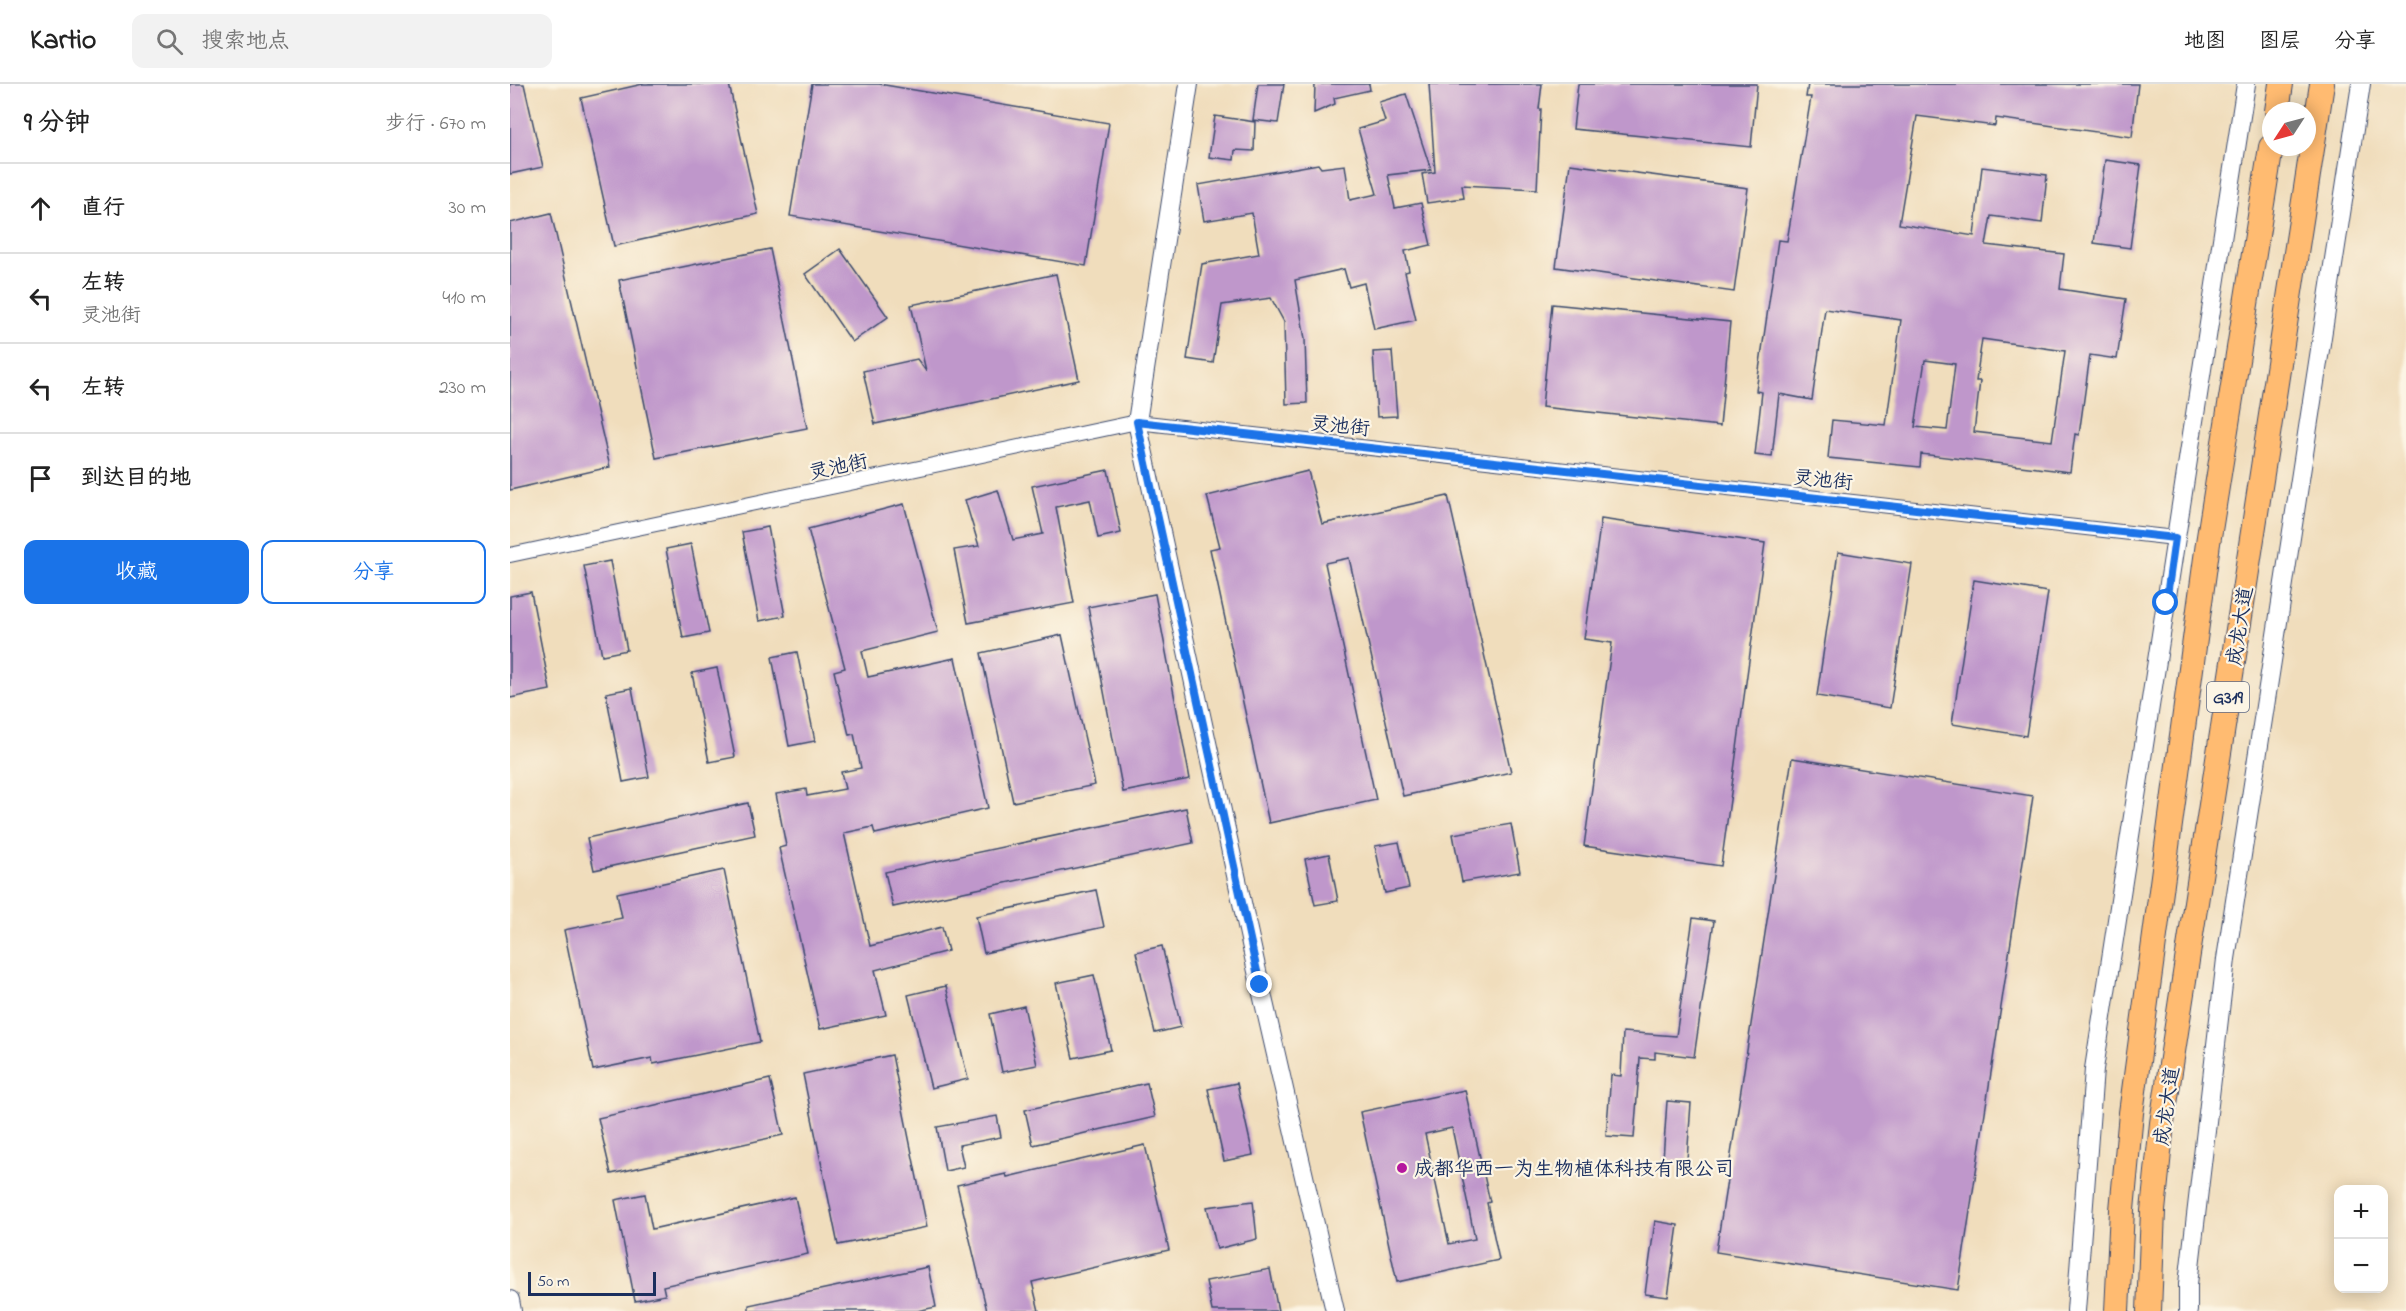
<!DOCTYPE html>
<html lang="zh">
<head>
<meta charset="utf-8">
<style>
	:root { --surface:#fff; --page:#f2f2f2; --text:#222; --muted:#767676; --line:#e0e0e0; --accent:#1a73e8 }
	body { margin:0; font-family:"Indie Flower","LXGW WenKai TC",sans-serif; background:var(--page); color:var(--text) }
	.controls { position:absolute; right:18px; bottom:18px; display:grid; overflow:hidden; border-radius:12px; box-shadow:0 3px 15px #0003 }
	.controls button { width:54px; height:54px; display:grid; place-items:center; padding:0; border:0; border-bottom:2px solid var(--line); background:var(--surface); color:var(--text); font:30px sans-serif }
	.compass { position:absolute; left:1752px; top:18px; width:54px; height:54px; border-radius:50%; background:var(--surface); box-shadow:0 3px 15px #0003; rotate:234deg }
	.scale { position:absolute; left:18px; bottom:15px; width:128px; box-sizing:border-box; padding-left:6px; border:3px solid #1b2f5e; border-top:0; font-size:16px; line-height:21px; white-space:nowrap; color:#1b2f5e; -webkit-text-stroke:4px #fcf5e5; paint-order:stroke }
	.stop { position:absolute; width:18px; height:18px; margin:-14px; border:4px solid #1a73e8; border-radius:50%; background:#fff }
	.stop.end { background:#1a73e8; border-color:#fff; box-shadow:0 2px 6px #0008 }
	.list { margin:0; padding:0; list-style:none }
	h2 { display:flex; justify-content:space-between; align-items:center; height:78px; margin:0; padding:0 24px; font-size:26px }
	h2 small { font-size:20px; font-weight:400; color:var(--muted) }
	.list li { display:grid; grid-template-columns:39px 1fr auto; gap:18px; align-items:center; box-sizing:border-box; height:90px; padding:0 24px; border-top:2px solid var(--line) }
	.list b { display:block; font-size:22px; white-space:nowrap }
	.list p { margin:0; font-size:20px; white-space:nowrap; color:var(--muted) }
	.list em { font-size:20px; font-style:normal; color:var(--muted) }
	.actions { display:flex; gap:12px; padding:18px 24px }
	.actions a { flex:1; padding:14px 0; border:2px solid var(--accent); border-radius:12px; text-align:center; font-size:21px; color:var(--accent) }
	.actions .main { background:var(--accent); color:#fff }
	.icon { flex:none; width:33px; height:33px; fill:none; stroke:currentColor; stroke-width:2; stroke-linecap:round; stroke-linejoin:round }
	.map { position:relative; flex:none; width:1896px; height:1227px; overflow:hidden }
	header { display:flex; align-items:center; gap:36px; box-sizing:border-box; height:84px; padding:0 30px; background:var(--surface); border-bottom:2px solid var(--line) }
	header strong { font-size:28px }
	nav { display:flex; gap:33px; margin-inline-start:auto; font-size:21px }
	.search { width:420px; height:54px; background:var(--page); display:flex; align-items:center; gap:15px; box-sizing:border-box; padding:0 21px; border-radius:12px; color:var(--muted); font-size:22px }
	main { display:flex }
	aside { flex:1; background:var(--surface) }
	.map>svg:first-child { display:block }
	.building { fill:#bf97cb; fill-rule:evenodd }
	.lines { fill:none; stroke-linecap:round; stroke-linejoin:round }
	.minor-casing { stroke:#3b496c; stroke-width:16 }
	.tertiary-casing { stroke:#3b496c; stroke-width:20 }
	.trunk-casing { stroke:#3b496c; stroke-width:26 }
	.minor { stroke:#fff; stroke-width:14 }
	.tertiary { stroke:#fff; stroke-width:18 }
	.trunk { stroke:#ffbb71; stroke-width:24 }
	.route { stroke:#1a73e8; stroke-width:8 }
	.poi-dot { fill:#b5179e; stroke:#fcf5e5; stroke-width:2 }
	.labels { text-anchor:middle; stroke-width:4.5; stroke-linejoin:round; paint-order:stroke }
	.shield { fill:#fcf5e5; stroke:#5e6a86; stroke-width:1.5 }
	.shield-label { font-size:18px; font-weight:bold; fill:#1b2f5e }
	.street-label { font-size:20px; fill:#1b2f5e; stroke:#fcf5e5 }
	.poi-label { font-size:20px; fill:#1b2f5e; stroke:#fcf5e5; text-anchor:start }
</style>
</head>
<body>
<header>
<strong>Kartio</strong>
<div class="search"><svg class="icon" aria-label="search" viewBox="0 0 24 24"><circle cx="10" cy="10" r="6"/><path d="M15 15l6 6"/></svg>搜索地点</div>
<nav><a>地图</a><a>图层</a><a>分享</a></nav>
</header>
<main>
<aside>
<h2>9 分钟<small>步行 · 670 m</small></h2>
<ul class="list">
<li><svg class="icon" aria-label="ahead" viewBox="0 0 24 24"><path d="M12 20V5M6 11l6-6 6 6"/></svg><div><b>直行</b></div><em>30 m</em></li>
<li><svg class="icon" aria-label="left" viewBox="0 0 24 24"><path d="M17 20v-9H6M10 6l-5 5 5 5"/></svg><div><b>左转</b><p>灵池街</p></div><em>410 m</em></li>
<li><svg class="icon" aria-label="left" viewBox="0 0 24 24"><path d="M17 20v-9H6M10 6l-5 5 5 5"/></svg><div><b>左转</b></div><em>230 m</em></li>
<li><svg class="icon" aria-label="arrive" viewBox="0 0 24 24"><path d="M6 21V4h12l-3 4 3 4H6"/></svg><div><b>到达目的地</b></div></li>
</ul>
<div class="actions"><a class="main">收藏</a><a>分享</a></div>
</aside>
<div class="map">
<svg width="1896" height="1227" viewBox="0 0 1896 1227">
	<rect width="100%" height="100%" fill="#fcf5e5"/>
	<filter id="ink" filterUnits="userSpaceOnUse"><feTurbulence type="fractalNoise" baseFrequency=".0167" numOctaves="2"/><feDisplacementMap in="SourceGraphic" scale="12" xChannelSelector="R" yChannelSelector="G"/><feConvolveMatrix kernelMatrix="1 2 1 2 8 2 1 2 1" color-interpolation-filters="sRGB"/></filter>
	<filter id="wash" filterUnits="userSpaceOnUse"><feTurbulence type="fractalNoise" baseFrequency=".008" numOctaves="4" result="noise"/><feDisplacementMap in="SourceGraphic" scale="24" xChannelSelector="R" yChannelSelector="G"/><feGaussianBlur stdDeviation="1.35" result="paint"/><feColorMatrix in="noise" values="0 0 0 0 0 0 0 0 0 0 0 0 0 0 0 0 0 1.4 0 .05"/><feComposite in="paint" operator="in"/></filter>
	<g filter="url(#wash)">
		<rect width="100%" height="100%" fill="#f0ddbc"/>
		<g id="blocks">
			<path class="building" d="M0,0H14L33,83L0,90Z
				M133,0H219L248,130L104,162L71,14Z
				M302,0H369L599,39L576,182L280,132Z
				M748,0H774L768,39L743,36Z
				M805,0H859L860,6L824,14L825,20L804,29Z
				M919,0H1032L1029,25H1031L1027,105L952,101L954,114L917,119L912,90L925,88Z
				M1068,0H1247L1241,63L1063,45Z
				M1298,0H1628L1622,53L1486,34L1485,42L1407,32L1389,140L1464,152L1472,83L1537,91L1532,139L1481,132L1476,161L1554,170L1550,205L1616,215L1607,275L1580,271L1569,351L1565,350L1560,388L1411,370L1410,383L1318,374L1322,336L1376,341L1391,236L1315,225L1302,316L1269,310L1262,373L1245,371L1252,308L1246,307L1268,156L1277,157L1301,13H1296ZM1472,255L1555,267L1542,357L1464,348L1470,297H1466ZM1415,276L1445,280L1437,346L1405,343Z
				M896,10L921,86L878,91L885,124L911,119L921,161L895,167L899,187L895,188L906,236L864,245L854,199L839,203L834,185L785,196L795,255L797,319L776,320L774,238L761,214L712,221L703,279L677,275L692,180L749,170L742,129L694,137L688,101L808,80L811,84L835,81L840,116L867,110L848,45L875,37L869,18Z
				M705,32L745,38L744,67L725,66L724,76L699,73Z
				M1595,76L1631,81L1620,164L1584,159Z
				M1060,80L1238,104L1224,208L1046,183Z
				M41,129L100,383L0,406V139Z
				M260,165L297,344L146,374L109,196Z
				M330,165L378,233L342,258L295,190Z
				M546,190L569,296L365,340L353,287L407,275L416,287L401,221Z
				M1042,220L1220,238L1210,342L1032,323Z
				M882,267L887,332L867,333L863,268Z
				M598,386L611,449L588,454L580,416L546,423L564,519L458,539L444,466L469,462L455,416L488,406L503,456L533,450L522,402Z
				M798,387L812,440L938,412L1001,688L893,712L839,474L815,479L866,716L759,739L700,465L710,463L697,412Z
				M394,420L428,548L352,567L358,593L445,574L478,724L365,750L363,743L334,749L360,862L432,843L438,867L365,886L376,931L310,945L269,764L276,762L266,710L296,705L297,712L335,705L331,688L351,684L344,650L339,651L324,587L335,584L298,445Z
				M1091,435L1255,459L1211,782L1074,762L1102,559L1074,555Z
				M258,443L275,532L249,537L232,448Z
				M181,460L199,549L173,554L156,465Z
				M1328,468L1402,480L1380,624L1307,612Z
				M100,477L117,566L92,571L74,482Z
				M1464,496L1538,508L1516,652L1442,640Z
				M21,508L40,606L0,614V512Z
				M645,510L680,695L613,708L578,523Z
				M552,551L585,701L503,718L471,569Z
				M287,568L305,657L279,662L262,573Z
				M207,584L225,673L199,678L182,589Z
				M122,604L139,693L113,698L96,609Z
				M1282,674L1523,712L1448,1206L1206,1168Z
				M238,719L245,751L84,786L77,754Z
				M676,724L683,759L383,823L375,788Z
				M1001,740L1010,788L952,798L943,750Z
				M889,758L899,804L875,809L865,762Z
				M819,770L828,817L805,821L795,775Z
				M214,786L250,958L143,980L142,974L83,986L54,846L112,834L107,809Z
				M586,806L594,843L474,869L466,832Z
				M1183,834L1204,837L1184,973L1145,968V975L1130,974L1124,1054L1096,1052L1101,991L1111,992L1113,948L1166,952Z
				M652,862L671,943L645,949L626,868Z
				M584,891L601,966L563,974L546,899Z
				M436,902L458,995L421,1004L398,911Z
				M514,922L527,981L492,988L480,930Z
				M382,971L417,1143L328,1161L293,990Z
				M260,995L273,1051L101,1090L88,1034Z
				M637,999L645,1033L523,1061L515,1026Z
				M727,999L743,1071L714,1077L698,1005Z
				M955,1006L980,1118L977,1119L989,1176L887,1198L850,1028ZM942,1044L965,1155L939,1160L915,1050Z
				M1157,1017L1181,1019L1177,1076L1153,1075Z
				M487,1032L491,1053L449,1061L454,1083L435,1087L427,1043Z
				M635,1061L659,1166L522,1198L529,1227H477L447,1101L496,1090L497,1093Z
				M135,1110L142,1145L285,1113L298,1170L153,1202L155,1211L125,1217L105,1116Z
				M743,1117L747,1155L707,1165L697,1123Z
				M1145,1137L1168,1141L1158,1213L1135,1210Z
				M418,1183L426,1223L407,1227H239V1221Z
				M760,1185L768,1227H702L696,1197Z"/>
		</g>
	</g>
	<g filter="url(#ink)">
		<use href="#blocks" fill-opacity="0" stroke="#3b496c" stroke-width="1.5"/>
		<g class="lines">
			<defs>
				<path id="minor" d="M0,471L627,338L1665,454"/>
				<path id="tertiary" d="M679,0L627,338L750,901L825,1227
					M0,1216L2,1227
					M1566,1227L1584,985L1736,0
					M1678,1227V1200L1716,875L1851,0"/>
				<path id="trunk" d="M1767,27L1771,0
					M1607,1227L1612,1126L1621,1029L1698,459L1761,63
					M1639,1227L1643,1127L1652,1039L1812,0"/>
			</defs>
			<use href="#minor" class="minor-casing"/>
			<use href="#tertiary" class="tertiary-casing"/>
			<use href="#trunk" class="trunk-casing"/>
			<use href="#minor" class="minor"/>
			<use href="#tertiary" class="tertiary"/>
			<use href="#trunk" class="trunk"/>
		</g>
	</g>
	<g class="lines" filter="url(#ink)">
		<path class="route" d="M750,901L627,338L1665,454L1656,519"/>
	</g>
	<circle class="poi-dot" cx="892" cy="1084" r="6"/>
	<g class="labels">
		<rect class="shield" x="1697" y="598" width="42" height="30" rx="4.5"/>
		<g class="shield-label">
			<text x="1718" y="619">G319</text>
		</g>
		<g class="street-label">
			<text transform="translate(830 341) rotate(6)" y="7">灵池街</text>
			<text transform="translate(328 382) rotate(-12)" y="7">灵池街</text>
			<text transform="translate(1313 395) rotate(6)" y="7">灵池街</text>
			<text transform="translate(1729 542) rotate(-81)" y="7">成龙大道</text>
			<text transform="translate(1656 1022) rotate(-82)" y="7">成龙大道</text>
		</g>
		<g class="poi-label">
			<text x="904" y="1091">成都华西一为生物植体科技有限公司</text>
		</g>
	</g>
</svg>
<div class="controls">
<button>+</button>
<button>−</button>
</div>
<svg class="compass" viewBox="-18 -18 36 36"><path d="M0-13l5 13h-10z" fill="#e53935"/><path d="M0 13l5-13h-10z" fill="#767676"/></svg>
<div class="scale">50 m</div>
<div class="stop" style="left:1656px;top:519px"></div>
<div class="stop end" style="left:750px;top:901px"></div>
</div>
</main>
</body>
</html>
